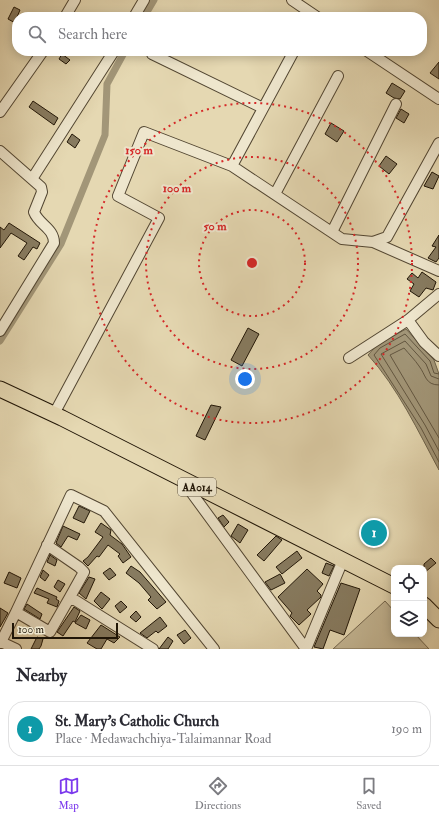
<!DOCTYPE html>
<html lang="en">
<head>
<meta charset="utf-8">
<style>
	:root { --surface:#fff; --page:#f7f7f7; --text:#2b2b33; --muted:#7c7c81; --line:#e1e1e2; --accent:#7c3aed }
	body { margin:0; font-family:"IM FELL Double Pica",serif; background:var(--page); color:var(--text) }
	.controls { position:absolute; right:12px; bottom:12px; display:grid; overflow:hidden; border-radius:8px; box-shadow:0 2px 10px #0003 }
	.controls button { width:36px; height:36px; display:grid; place-items:center; padding:0; border:0; border-bottom:1px solid var(--line); background:var(--surface); color:var(--text); font:20px sans-serif }
	.scale { position:absolute; left:12px; bottom:10px; width:106px; box-sizing:border-box; padding-left:4px; border:2px solid #211607; border-top:0; font-size:11px; line-height:14px; white-space:nowrap; color:#211607; -webkit-text-stroke:3px #eee6cd; paint-order:stroke }
	.you { position:absolute; left:245px; top:379px; width:14px; height:14px; margin:-10px; border:3px solid #fff; border-radius:50%; background:#1a73e8; box-shadow:0 0 0 6px #1a73e833 }
	.badge { display:grid; place-items:center; width:26px; height:26px; border-radius:50%; background:var(--accent); color:#fff; font-size:13px; font-weight:700 }
	.pin { position:absolute; translate:-50% -50%; border:2px solid #fff; box-shadow:0 1px 4px #0006 }
	.list { margin:0; padding:0; list-style:none }
	h2 { display:flex; justify-content:space-between; align-items:center; height:52px; margin:0; padding:0 16px; font-size:17px }
	h2 small { font-size:13px; font-weight:400; color:var(--muted) }
	.list li { display:grid; grid-template-columns:26px 1fr auto; gap:12px; align-items:center; box-sizing:border-box; height:56px; margin:0 8px 8px; padding:0 8px; border:1px solid var(--line); border-radius:16px }
	.list b { display:block; font-size:15px; white-space:nowrap }
	.list p { margin:0; font-size:13px; white-space:nowrap; color:var(--muted) }
	.list em { font-size:13px; font-style:normal; color:var(--muted) }
	.icon { flex:none; width:22px; height:22px; fill:none; stroke:currentColor; stroke-width:2; stroke-linecap:round; stroke-linejoin:round }
	.map { position:relative; flex:none; width:439px; height:649px; overflow:hidden }
	.search { position:absolute; background:var(--surface); box-shadow:0 2px 10px #0003; left:12px; right:12px; top:12px; height:44px; display:flex; align-items:center; gap:10px; box-sizing:border-box; padding:0 14px; border-radius:16px; color:var(--muted); font-size:15px }
	.sheet { height:116px; background:var(--surface) }
	nav { display:flex; justify-content:space-around; align-items:center; box-sizing:border-box; height:56px; border-top:1px solid var(--line); background:var(--surface); font-size:11px; color:var(--muted) }
	nav a { display:grid; justify-items:center; gap:2px }
	nav .on { color:var(--accent) }
	.map>svg:first-child { display:block }
	.green { fill:#c4b795; stroke:#72664e }
	.water { fill:#a29678; stroke:#6e634b }
	.lines { fill:none; stroke-linecap:round; stroke-linejoin:round }
	.shore { stroke:#625640; stroke-width:1 }
	.canal { stroke:#a29678; stroke-width:7 }
	.building { fill:#877b60; stroke:#211607 }
	.minor-casing { stroke:#524632; stroke-width:12 }
	.highway-casing { stroke:#211607; stroke-width:17 }
	.minor { stroke:#eee6cd; stroke-width:10 }
	.highway { stroke:#e5d8b2; stroke-width:15 }
	.ring { fill:none; stroke:#d62828; stroke-width:2; stroke-dasharray:2 4 }
	.labels { text-anchor:middle; stroke-width:4; stroke-linejoin:round; paint-order:stroke }
	.shield { fill:#eee6cd; stroke:#5e5442; stroke-width:1 }
	.shield-label { font-size:11px; font-weight:bold; fill:#211607 }
	.centre { fill:#d62828; stroke:#eee6cd; stroke-width:2 }
	.ring-label { font-size:12px; text-anchor:middle; font-weight:bold; fill:#d62828; stroke:#eee6cd; stroke-width:4; stroke-linejoin:round; paint-order:stroke }
</style>
</head>
<body>
<div class="map">
<svg width="439" height="649" viewBox="0 0 439 649">
	<rect width="100%" height="100%" fill="#e5d8b2"/>
	<filter id="stains"><feTurbulence type="fractalNoise" baseFrequency=".005" numOctaves="4"/><feColorMatrix values="0 0 0 0 .2 0 0 0 0 .09 0 0 0 0 .02 0 0 0 .5 -.17"/></filter>
	<radialGradient id="worn" r=".72"><stop offset=".6" stop-color="#630" stop-opacity="0"/><stop offset="1" stop-color="#630" stop-opacity=".3"/></radialGradient>
	<path class="green" d="M385,601L394,611V634H415L429,649H333Z"/>
	<path class="water" d="M406,329L434,360L439,374V470C418,431 398,388 368,355L377,345Z"/>
	<g class="lines">
		<path class="shore" d="M439,374L434,373L430,361L405,334L380,348L374,355L421,428L439,462
			M439,379L431,376L426,364L405,341L381,354L425,425L439,451
			M439,385C425,385 426,375 419,366C415,360 409,354 404,348L390,355L439,438"/>
		<path class="canal" d="M144,17L154,0
			M0,341L61,244L105,135L107,84L125,51"/>
	</g>
	<path class="building" d="M14,7L20,10L17,17V24L8,19Z
		M62,54L70,60L66,64L59,59Z
		M439,62V79L430,73Z
		M392,83L405,91L400,99L394,98L386,93Z
		M33,101L58,118L54,125L29,107Z
		M401,109L409,114L404,123L396,118Z
		M331,123L344,131L337,142L325,134Z
		M72,134L80,140L75,148L67,142Z
		M386,156L397,164L389,174L379,166Z
		M432,172L439,176L433,189L424,186Z
		M9,223L40,243L37,249L33,247L24,260L18,256L27,243L11,233L0,248V227L4,230Z
		M439,235V258L436,262L428,258L436,247L432,246Z
		M422,272L436,282L433,290L426,288L419,297L410,291L414,284L407,279L412,273L418,278Z
		M248,328L259,334L242,366L231,360Z
		M211,405L221,407L205,440L196,436Z
		M79,506L90,511L84,523L73,518Z
		M223,515L229,522L224,527L218,518Z
		M101,523L111,530L110,535L122,544L131,557L123,563L118,556L120,554L108,545L99,557L97,556L88,566L83,561L88,557L103,537L95,532Z
		M238,524L248,530L240,543L231,536Z
		M63,526L80,534L77,540L68,536L61,547L56,543Z
		M276,536L282,540L264,561L257,555Z
		M297,551L302,558L282,574L276,567Z
		M50,555L57,560L55,566L47,562Z
		M431,558L436,563L424,573V564Z
		M326,563L334,566L329,576L322,573Z
		M131,566L140,572L166,602L157,609L148,600L151,597L139,583L126,573Z
		M110,568L116,575L109,580L103,573Z
		M307,569L323,584L317,591L321,595V597L307,610L311,614L299,625L290,616L292,613L278,597Z
		M43,570L49,575L45,581L40,577Z
		M9,572L21,578L17,588L4,583Z
		M280,574L285,583L271,590L265,582Z
		M89,577L95,579L86,599L79,593Z
		M58,580L65,584L60,592L54,587Z
		M341,583L360,589L344,635L330,630L323,649L314,647Z
		M37,588L57,597L56,599L59,601L57,607L47,603L49,599L34,593Z
		M101,592L110,599L102,609L94,601Z
		M121,601L127,607L120,613L115,606Z
		M27,604L42,614L40,619L24,609Z
		M74,607L80,611L75,622L73,621L63,636L57,632Z
		M0,608L8,613L0,627Z
		M136,611L141,617L136,622L130,617Z
		M81,615L90,620L86,629L75,623Z
		M160,617L167,626L158,633L156,631L147,638L140,633Z
		M101,625L120,637L114,643L107,639L101,649H97L87,643Z
		M185,630L191,638L184,644L177,635Z
		M37,637L43,639L41,646L39,649H31Z
		M168,637L173,641L168,649H159Z"/>
	<g class="lines">
		<defs>
			<path id="minor" d="M292,0L317,17
				M65,17L75,0
				M134,17L144,0
				M294,51L232,166L342,239L373,242L387,237L439,143
				M367,51L439,99
				M152,54L263,108
				M0,112L43,51
				M0,151L41,187L42,192L34,212C39,225 54,228 54,243L0,331
				M32,179L114,51
				M275,194L338,76
				M332,232L396,104
				M373,242L439,271
				M408,320L424,342L439,356
				M349,358L408,320L439,294
				M54,414L159,218L118,196L144,132L232,166
				M183,481L306,649
				M47,545L79,567L84,572L70,597
				M16,612L71,495L104,511L214,649
				M1,642L16,612L50,632L70,597L153,649
				M0,643L1,642L16,649
				M306,649L343,560"/>
			<path id="highway" d="M0,389L62,418L394,586
				M424,605L439,620"/>
		</defs>
		<use href="#minor" class="minor-casing"/>
		<use href="#highway" class="highway-casing"/>
		<use href="#minor" class="minor"/>
		<use href="#highway" class="highway"/>
	</g>
	<g class="ring">
		<circle cx="252" cy="263" r="53"/>
		<circle cx="252" cy="263" r="106"/>
		<circle cx="252" cy="263" r="160"/>
	</g>
	<g class="labels">
		<rect class="shield" x="178" y="478" width="38" height="18" rx="3"/>
		<g class="shield-label">
			<text x="197" y="491">AA014</text>
		</g>
	</g>
	<circle cx="252" cy="263" r="6" class="centre"/>
	<g class="ring-label">
		<text x="139" y="154">150 m</text>
		<text x="177" y="192">100 m</text>
		<text x="215" y="230">50 m</text>
	</g>
	<rect width="100%" height="100%" filter="url(#stains)"/>
	<rect width="100%" height="100%" fill="url(#worn)"/>
</svg>
<div class="controls">
<button><svg class="icon" aria-label="locate" viewBox="0 0 24 24"><circle cx="12" cy="12" r="6"/><path d="M12 2v4M12 18v4M2 12h4M18 12h4"/></svg></button>
<button><svg class="icon" aria-label="layers" viewBox="0 0 24 24"><path d="M12 4l9 5-9 5-9-5zM3 14l9 5 9-5"/></svg></button>
</div>
<div class="scale">100 m</div>
<div class="you"></div>
<div class="pin badge" style="left:374px;top:533px;background:#0f9aa8">1</div>
<div class="search"><svg class="icon" aria-label="search" viewBox="0 0 24 24"><circle cx="10" cy="10" r="6"/><path d="M15 15l6 6"/></svg>Search here</div>
</div>
<section class="sheet">
<h2>Nearby<small></small></h2>
<ul class="list">
<li><span class="badge" style="background:#0f9aa8">1</span><div><b>St. Mary's Catholic Church</b><p>Place · Medawachchiya-Talaimannar Road</p></div><em>190 m</em></li>
</ul>
</section>
<nav>
<a class="on"><svg class="icon" aria-label="map" viewBox="0 0 24 24"><path d="M3 6l6-2 6 2 6-2v14l-6 2-6-2-6 2zM9 4v14M15 6v14"/></svg>Map</a>
<a><svg class="icon" aria-label="directions" viewBox="0 0 24 24"><path d="M12 3l9 9-9 9-9-9zM9 14v-3h6M13 9l2 2-2 2"/></svg>Directions</a>
<a><svg class="icon" aria-label="saved" viewBox="0 0 24 24"><path d="M7 4h10v16l-5-4-5 4z"/></svg>Saved</a>
</nav>
</body>
</html>
